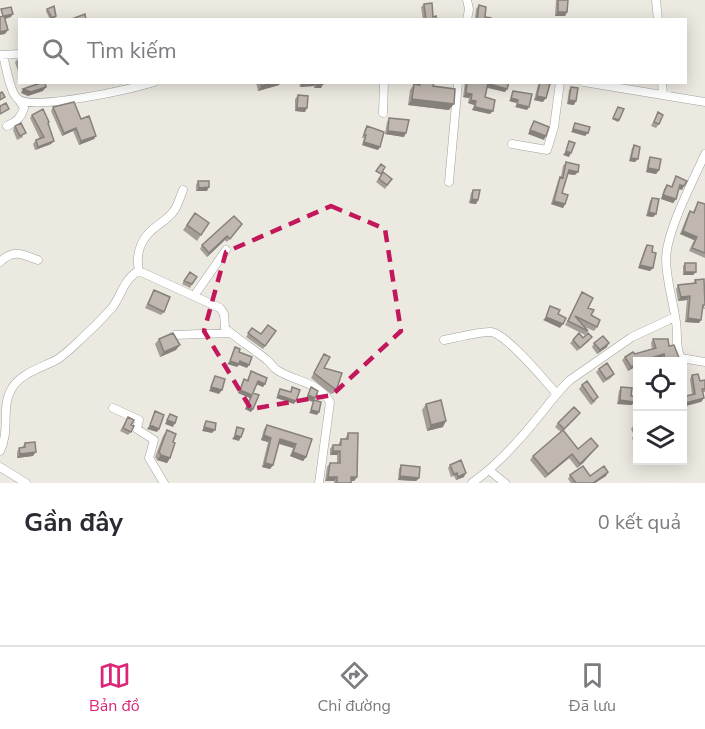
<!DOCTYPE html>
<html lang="vi">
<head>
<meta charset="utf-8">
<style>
	:root { --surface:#fff; --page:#f7f7f7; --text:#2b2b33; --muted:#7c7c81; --line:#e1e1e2; --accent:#db2777 }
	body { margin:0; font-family:"Nunito Sans",sans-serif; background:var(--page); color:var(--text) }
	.controls { position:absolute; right:18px; bottom:18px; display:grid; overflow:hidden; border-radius:0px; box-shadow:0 3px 15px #0003 }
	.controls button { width:54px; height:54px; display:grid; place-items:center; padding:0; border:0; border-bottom:2px solid var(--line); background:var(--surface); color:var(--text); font:30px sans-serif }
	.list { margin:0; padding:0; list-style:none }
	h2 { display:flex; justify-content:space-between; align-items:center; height:78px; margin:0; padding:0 24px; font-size:26px }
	h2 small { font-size:20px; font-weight:400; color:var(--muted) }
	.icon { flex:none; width:33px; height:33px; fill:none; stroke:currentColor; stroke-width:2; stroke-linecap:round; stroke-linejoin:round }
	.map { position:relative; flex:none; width:705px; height:483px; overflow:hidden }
	.search { position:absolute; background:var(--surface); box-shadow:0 3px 15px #0003; left:18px; right:18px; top:18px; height:66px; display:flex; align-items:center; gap:15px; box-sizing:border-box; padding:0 21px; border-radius:0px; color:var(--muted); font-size:22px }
	.sheet { height:162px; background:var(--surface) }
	nav { display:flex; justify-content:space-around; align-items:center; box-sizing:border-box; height:84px; border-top:2px solid var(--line); background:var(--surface); font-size:16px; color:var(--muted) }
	nav a { display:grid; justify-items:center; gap:3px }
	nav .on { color:var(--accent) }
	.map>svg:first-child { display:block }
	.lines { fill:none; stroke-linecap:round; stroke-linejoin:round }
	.minor-casing { stroke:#a1a1a1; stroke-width:9 }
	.minor { stroke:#fff; stroke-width:8 }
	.wall { fill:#a59e97 }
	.shaded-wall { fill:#86817b }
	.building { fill:#c0b8b0; stroke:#86817b; stroke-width:1.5 }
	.marked { fill:none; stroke:#c2185b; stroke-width:4.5; stroke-dasharray:12 8; stroke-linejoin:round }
</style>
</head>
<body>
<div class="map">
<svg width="705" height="483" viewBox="0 0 705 483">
	<rect width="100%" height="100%" fill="#ece9e0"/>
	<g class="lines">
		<defs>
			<path id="minor" d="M656,0L658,20
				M467,20L469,9L467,0
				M0,55L20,54
				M3,55C6,66 10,93 18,99C33,111 133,89 154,82
				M584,82L705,102
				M662,82L663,95
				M383,113L384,82
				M7,126C16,122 21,118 24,108L19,100
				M512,144L547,150L554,127L560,82
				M705,154C693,181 667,230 666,258C666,280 673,300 676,322C678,334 675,348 681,358L705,362
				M449,182L458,82
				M0,262C14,249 21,254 38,260
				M139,271C136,257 139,242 151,231C158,224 167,220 173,212C178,206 180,197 183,190
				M194,296L226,250
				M174,335L230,333
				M444,340C453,338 484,331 491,332C507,334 544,380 556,393
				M113,408L139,420L137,429L154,440L149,458L164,483
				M0,451C11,429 0,408 12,388C22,372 42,368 58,359C65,354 73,347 79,341C90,331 102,319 112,308C121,296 125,277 139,271L220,308L224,314L225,328C238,340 254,349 267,360C271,363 273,368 277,370C295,382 317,381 330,402L319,483
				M0,467L26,483
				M489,470L505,483
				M472,483C497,465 520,440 539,416C549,404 558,391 570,380L632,337L675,317"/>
		</defs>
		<use href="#minor" class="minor-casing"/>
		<use href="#minor" class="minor"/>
	</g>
	<path class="wall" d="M556,0H568L567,12L565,16H555Z
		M424,4L433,17L437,20H423L421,7Z
		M479,5L485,17L491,20H475L476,9Z
		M47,9L56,16L55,18L50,20L46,11Z
		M20,57V77L15,62Z
		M256,82H281L279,85L258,91Z
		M299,82H323V84L321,88H314V86L300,87Z
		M417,82H434L433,86L449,110L408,105L410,90L414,84L417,85Z
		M465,82H509L505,92L487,88L485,97L490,114L472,110L474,105L468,103L469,98L463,97Z
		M540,82L543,102L534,100L538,85Z
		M571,87L574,105L567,104L569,90Z
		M298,95L305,112L295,111V99Z
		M53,107L81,119L96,136L94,139L79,145L73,131L62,136L51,111Z
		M658,112L659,124L656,128L651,126Z
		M32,115L49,122L48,124L51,144L35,150L33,144L36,140L40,139L30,118Z
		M389,118L404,137L385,134L387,122Z
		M15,126L23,137L17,140L13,130Z
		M367,126L378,150L362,145L364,138H362L365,129Z
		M634,145L635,162L629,161L632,148Z
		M650,157L659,170L656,174L646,172L648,161Z
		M566,162L575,175L568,174L562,193L565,204L563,208L551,204L558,181L561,177L563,166Z
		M383,172L392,179L385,189L376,182Z
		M676,176L684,186L682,190L679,189L676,199L673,203L661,199L664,189L667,185L671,187Z
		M198,181L207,191H196V185Z
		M473,190L478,200L476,204L469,203L471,193Z
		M652,198L656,214L653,217L646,216L650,201Z
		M698,202L705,204V258L689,251L694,240L680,234L688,214L690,211L693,212Z
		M195,213L209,223L197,241L183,230Z
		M242,224L227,242L225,240L207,257L200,249L202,245Z
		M647,245L652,252L650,271L638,268L645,248Z
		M685,263L696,272L693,275H683V266Z
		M190,272L197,277L190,288L182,284Z
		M695,280L705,309L702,308L699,323L685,322L687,300L678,301L676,289L678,285L693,284Z
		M154,290L164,312L161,315L145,308Z
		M582,292L597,327L594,331L583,326L588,331L585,335L565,325Z
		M252,328L261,334L276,331L263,349L246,337Z
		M583,338L589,341L577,351L570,343L573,340Z
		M159,339L176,350L160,357L155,344Z
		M653,339L669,346L679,358L677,362H662L661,357L638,362V365L628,371L622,360L625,357L652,349L651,343Z
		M594,343L607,347L597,354L592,347Z
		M324,354V368L342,373L334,393L331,394L311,378Z
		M599,369L614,374L611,378L603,383L596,372Z
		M251,371L265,384L263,387L256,384L253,393V409L251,412L245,409L250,398L238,393L242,383L244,379L247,380Z
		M692,375L700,381L705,380V392H703L704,398L701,402L686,396L692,394L690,379Z
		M582,385L596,401L591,405L579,389Z
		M621,387L631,396L632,405L617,404L619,391Z
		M426,404L443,427L427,431L422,410Z
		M128,417L131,425V432L128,435L120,431Z
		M577,417L563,431L578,449L598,446L583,463L577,468L569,458L545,478L530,460L533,456L561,432L555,427L558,423Z
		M638,423V442L634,443L632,438L634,435L631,429L634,425Z
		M267,425L312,439L306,457L303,461L290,456L293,448L279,444L273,465L270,469L262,467L268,442L261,440L264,429Z
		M167,430L173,442L170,458L167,463L157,460L155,457L163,436Z
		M348,433L357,477L354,481H351V483H334V481H325L327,467L330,463H337V455H330V449L333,445H338L341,439H345Z
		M25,443L33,456L17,458V452L19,448H22Z
		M401,465L419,478L416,481L398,480L399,469Z
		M450,465L464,477L456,480L454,476L451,477L448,468Z
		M608,472L606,476L595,483H571L568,479L570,475L590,476Z"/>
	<path class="shaded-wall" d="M558,12H567L565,16H555Z
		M13,14L11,17L2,20L4,16Z
		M8,30L5,34L0,35V32Z
		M273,82H281L279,85L258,91L262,86Z
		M317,82L314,86L300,87L302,83Z
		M669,82H681L680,84L669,83Z
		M323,84L321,88H314L317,85Z
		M489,84L507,89L505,92L486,87Z
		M46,87L43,91L28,96L21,93L23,89Z
		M466,93L472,94L469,98L463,97Z
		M537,96L546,98L543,102L534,100Z
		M511,98L518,100L516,103L509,101Z
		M412,99L454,104L449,110L408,105Z
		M471,100L476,101L474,105L468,103Z
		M569,100L576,101L574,105L567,104Z
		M517,104L529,107L527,110L515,107Z
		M475,107L493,111L490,114L472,110Z
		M297,108H307L305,112L295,111Z
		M613,118L619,120L618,122L612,119Z
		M76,128L73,131L62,136L64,133Z
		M573,129L588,133L585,136L571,132Z
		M530,130L546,136L544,140L528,134Z
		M388,131L406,133L404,137L385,134Z
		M96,136L94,139L79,145L81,141Z
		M54,141L51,144L35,150L38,147Z
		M364,142L380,147L378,150L362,145Z
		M566,151L571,153L569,157L563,155Z
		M631,158L638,159L635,162L629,161Z
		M648,168L659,170L656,174L646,172Z
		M569,170L578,172L575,175L567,174Z
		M680,185L684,186L682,190L678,188Z
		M209,187L207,191H196L199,188Z
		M663,195L676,199L673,203L661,199Z
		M472,199L478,200L476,204L469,203Z
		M554,201L565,204L563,208L551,204Z
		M649,212L656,214L653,217L646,216Z
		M683,231L697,237L694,240L680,234Z
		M227,236L225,240L207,257L209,253Z
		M640,265L653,268L650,271L638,268Z
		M685,272H696L693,275H683Z
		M690,296L687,300L678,301L681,297Z
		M546,317L563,324L560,328L543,320Z
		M688,318L701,320L699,323L685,322Z
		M609,343L607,347L597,354L600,350Z
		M180,345L176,350L160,357L164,352Z
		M664,354L661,357L647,362H640Z
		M679,358L677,362H665Z
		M230,361H240L249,365L247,368L239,365L237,367L227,364Z
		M638,363V365L628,371L631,367Z
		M258,381L265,384L263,387L256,384Z
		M211,387L222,390L219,394L209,391Z
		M240,390L252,395L250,398L238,393Z
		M278,395L296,401L294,404L276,398Z
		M308,395L315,398L313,402L305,399Z
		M704,398L701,402L682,407V404Z
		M620,400L634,402L632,405L617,404Z
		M247,406L253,409L251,412L245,409Z
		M311,410L319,412L317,415L309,413Z
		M167,420L175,423L173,427L165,424Z
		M446,421L443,427L427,431L431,425Z
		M150,425L159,429L157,432L147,429Z
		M204,427L215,430L212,433L202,431Z
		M235,435L241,437L239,441L232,439Z
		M264,435L271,438L268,442L261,440Z
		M280,439L296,444L293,448L277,443Z
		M598,446L583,463L577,468L580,464Z
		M333,451H340L337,455H330Z
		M36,452L33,456L17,458L20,454Z
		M293,452L306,457L303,461L290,456Z
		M572,454L569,458L545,478L548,474Z
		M161,455L170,458L167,463L157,460Z
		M265,463L273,465L270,469L262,467Z
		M608,472L606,476L595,483H593Z
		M466,473L464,477L456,480L458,477Z
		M400,476L419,478L416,481L398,480Z
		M328,477H337L334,481H325Z
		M351,477H357L354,481H348Z"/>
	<path class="building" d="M558,0H568L567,12H558Z
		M432,3L433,17L436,16L437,20H426L424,4Z
		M479,5L486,7L485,17L491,18V20H477Z
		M54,6L56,16L52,18L47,9Z
		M11,7L13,14L4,16L8,30L0,32V17L3,16L1,9Z
		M85,14L86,20H69Z
		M43,82H45L46,87L31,92L23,89Z
		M261,82H273L262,86Z
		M317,82H323V84L317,85Z
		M420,82H434L433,86L455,89L454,104L412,99L414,84L420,85Z
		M467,82L488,83L485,97L495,100L493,111L475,107L476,101L471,100L472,94L466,93Z
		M489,82H509L507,89L489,84Z
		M540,82L550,84L546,98L537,96Z
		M571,87L578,88L576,101L569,100Z
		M513,91L532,94L529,107L517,104L518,100L511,98Z
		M2,92L5,97L0,100V93Z
		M298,95L308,96L307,108H297Z
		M74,102L81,119L89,116L96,136L81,141L76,128L64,133L53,107Z
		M6,103L9,109L0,114V106Z
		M618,107L624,109L619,120L613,118Z
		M43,109L49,122L48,123L54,141L38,147L36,140L44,137L32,115Z
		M658,112L663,115L659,124L654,122Z
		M389,118L409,120L406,133L388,131Z
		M534,121L549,127L546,136L530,130Z
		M21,123L26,133L20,136L15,126Z
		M575,123L590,127L588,133L573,129Z
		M367,126L384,132L380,147L364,142L366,135H364Z
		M569,141L575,143L571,153L566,151Z
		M634,145L640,147L638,159L631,158Z
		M650,157L661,159L659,170L648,168Z
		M566,162L579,165L578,172L569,170L562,193L568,195L565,204L554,201L560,177L563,178Z
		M381,164L385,167L381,174L376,171Z
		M383,172L392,179L387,185L379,179Z
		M676,176L687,181L684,186L680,185L676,199L663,195L667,185L672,187Z
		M198,181H209V187L199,188Z
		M473,190H480L478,200L472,199Z
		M652,198L659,199L656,214L649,212Z
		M698,202L705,204V253L692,248L697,237L683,231L690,211L694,213Z
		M195,213L209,223L201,235L187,225Z
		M234,216L242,224L230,239L227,236L209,253L202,245Z
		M647,245L653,246L652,252L656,253L653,268L640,265Z
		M685,263H696V272H685Z
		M190,272L197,277L192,284L184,281Z
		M704,279L705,305H703L701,320L688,318L690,296L681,297L678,285L696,283L695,280Z
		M154,290L170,297L164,312L148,304Z
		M582,292L593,298L588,308L594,310L591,315L600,320L597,327L575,316L588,331L568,321Z
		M550,306L560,310L558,314L566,318L563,324L546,317Z
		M268,325L276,331L265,346L248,333L252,328L261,334Z
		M173,333L180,345L164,352L159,339Z
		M579,333L583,338L588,333L592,337L580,348L573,340Z
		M603,336L609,343L600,350L594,343Z
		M653,339H668L669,346L674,345L679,358L665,361L664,354L638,362V363L631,367L625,357L633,352L635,354L656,348Z
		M235,347L240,349L239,352L252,357L249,365L240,361L239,364L230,361Z
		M324,354L330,357L324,368L342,373L337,388L335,389L314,373Z
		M607,363L614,374L606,379L599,369Z
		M251,371L267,378L265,384L258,381L253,393L259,395L253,409L247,406L252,395L240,390L244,379L248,381Z
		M698,374L700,381L705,380V389H702L704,398L682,404V389L686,396L695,394L692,375Z
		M215,376L225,379L222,390L211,387Z
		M587,381L598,397L593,401L582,385Z
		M292,387L300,390L296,401L278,395L280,389L291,392Z
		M311,387L318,391L315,398L308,395Z
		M621,387L632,388L631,396H635L634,402L620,400Z
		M314,400L321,402L319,412L311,410Z
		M441,400L446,421L431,425L426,404Z
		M574,407L580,413L564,429L558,423Z
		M155,411L164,415L159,429L150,425Z
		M170,414L177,417L175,423L167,420Z
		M128,417L134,420L131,425L134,426L131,432L123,428Z
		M206,421L216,423L215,430L204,427Z
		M638,423V433L634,425Z
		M267,425L312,439L306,457L293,452L296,444L280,439L273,465L265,463L271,438L264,435Z
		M237,427L244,429L241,437L235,435Z
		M167,430L176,434L173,442L175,443L170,458L161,455L159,452Z
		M563,430L578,449L591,438L598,446L580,464L572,454L548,474L533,456Z
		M348,433H358L357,477H351V483H337V477H328L330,463H340V451H333V445H341V439H348Z
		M638,433V440H637L634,435Z
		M35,442L36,452L20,454L19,448L25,447V443Z
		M461,460L466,473L458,477L457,473L454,474L450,465Z
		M401,465L420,467L419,478L400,476Z
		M583,466L590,476L604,466L608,472L593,483H576L570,475Z"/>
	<path class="marked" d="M331,206L385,229L401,331L332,395L251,409L204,331L226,252Z"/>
</svg>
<div class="controls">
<button><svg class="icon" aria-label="locate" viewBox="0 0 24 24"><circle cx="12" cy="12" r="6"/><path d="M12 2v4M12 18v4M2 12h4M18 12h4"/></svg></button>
<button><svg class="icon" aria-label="layers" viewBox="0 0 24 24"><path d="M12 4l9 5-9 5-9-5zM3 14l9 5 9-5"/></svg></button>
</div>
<div class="search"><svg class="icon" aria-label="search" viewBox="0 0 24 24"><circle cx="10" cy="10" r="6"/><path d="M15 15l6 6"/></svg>Tìm kiếm</div>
</div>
<section class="sheet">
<h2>Gần đây<small>0 kết quả</small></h2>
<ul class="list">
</ul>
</section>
<nav>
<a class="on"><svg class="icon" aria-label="map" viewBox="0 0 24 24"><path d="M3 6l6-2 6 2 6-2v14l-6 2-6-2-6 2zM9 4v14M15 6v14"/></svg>Bản đồ</a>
<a><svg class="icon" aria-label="directions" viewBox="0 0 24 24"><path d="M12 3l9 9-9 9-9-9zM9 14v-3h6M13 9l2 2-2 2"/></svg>Chỉ đường</a>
<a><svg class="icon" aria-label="saved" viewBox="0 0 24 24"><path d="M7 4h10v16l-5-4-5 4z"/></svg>Đã lưu</a>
</nav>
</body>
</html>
